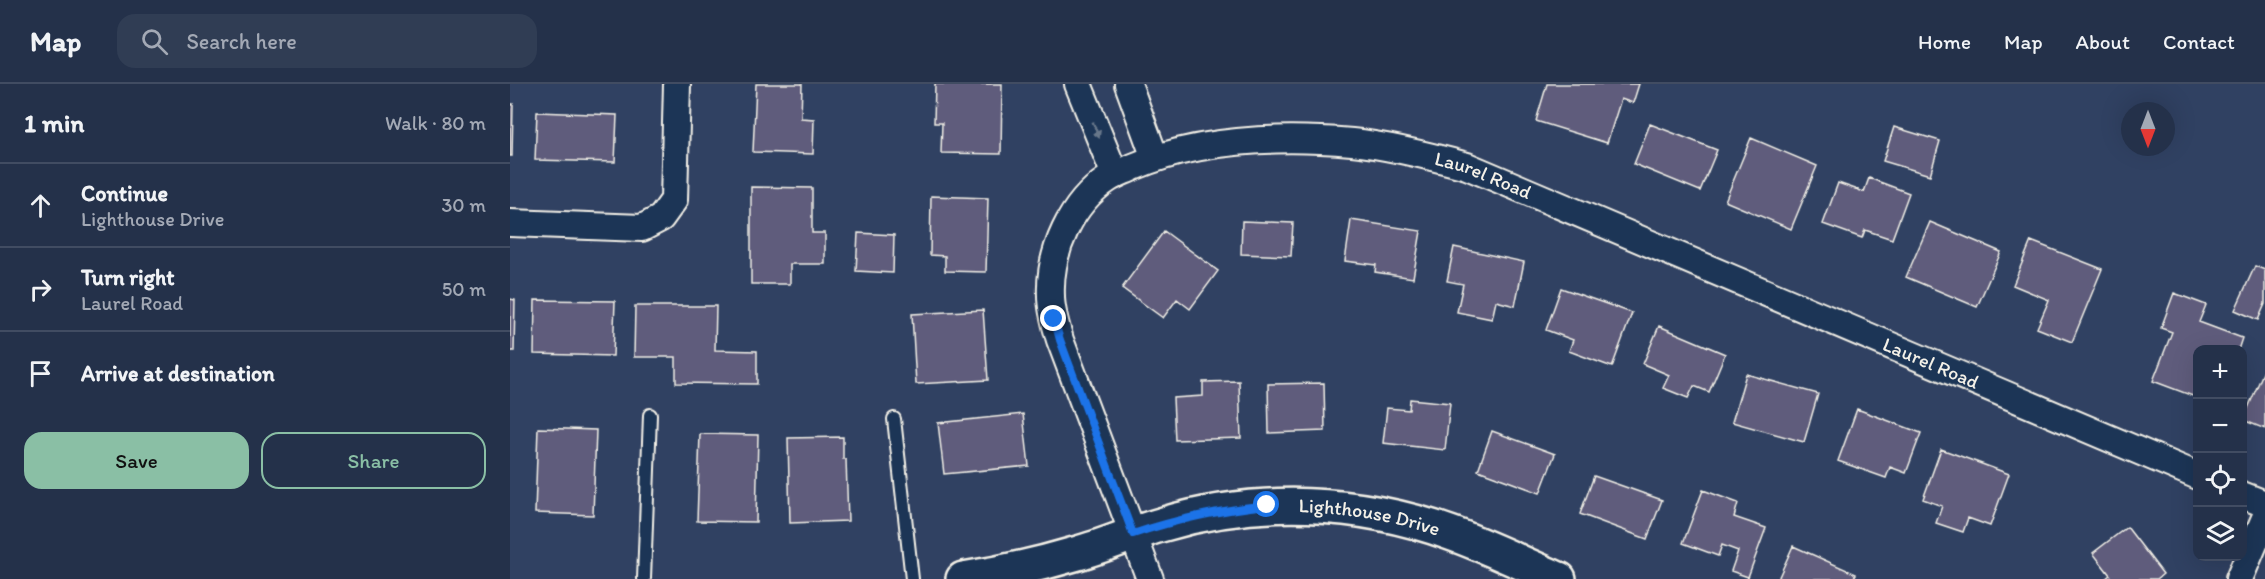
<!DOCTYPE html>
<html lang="en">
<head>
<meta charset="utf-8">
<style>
	:root { --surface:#24314a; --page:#303d54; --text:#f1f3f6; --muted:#a3a9b5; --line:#414c62; --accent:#8abfa5 }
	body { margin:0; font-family:Itim,sans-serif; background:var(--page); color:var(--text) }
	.controls { position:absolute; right:18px; bottom:18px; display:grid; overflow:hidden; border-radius:12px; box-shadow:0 6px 24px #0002 }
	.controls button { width:54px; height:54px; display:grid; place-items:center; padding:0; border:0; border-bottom:2px solid var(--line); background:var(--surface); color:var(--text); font:30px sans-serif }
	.compass { position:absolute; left:1611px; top:18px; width:54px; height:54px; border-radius:50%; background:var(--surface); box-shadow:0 6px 24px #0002; rotate:180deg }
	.stop { position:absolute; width:18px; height:18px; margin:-14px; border:4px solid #1a73e8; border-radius:50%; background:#fff }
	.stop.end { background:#1a73e8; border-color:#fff; box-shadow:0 2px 6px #0008 }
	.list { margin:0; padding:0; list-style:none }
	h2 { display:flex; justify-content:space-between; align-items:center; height:78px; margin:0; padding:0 24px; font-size:26px }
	h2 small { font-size:20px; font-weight:400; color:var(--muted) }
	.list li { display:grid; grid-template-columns:39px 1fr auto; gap:18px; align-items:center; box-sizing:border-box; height:84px; padding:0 24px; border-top:2px solid var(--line) }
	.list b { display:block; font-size:22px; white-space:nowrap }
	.list p { margin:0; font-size:20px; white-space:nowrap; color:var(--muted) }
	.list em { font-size:20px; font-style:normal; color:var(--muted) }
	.actions { display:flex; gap:12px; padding:18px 24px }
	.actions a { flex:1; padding:14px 0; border:2px solid var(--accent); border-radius:18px; text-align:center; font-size:21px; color:var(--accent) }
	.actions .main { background:var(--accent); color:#111 }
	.icon { flex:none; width:33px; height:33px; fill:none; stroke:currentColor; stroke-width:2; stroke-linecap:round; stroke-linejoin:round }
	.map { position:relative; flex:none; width:1755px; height:495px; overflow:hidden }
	header { display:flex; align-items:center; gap:36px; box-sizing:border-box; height:84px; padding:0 30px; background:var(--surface); border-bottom:2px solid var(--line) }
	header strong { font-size:28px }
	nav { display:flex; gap:33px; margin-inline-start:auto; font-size:21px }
	.search { width:420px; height:54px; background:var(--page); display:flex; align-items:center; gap:15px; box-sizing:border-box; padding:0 21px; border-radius:18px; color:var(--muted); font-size:22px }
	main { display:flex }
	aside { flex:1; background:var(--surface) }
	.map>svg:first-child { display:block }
	.building { fill:#5e5c7c; stroke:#f4f1e8; stroke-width:1.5 }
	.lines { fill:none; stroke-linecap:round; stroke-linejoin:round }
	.lane-casing { stroke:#f4f1e8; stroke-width:16 }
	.street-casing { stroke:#f4f1e8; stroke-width:30 }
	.secondary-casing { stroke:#f4f1e8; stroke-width:38 }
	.lane { stroke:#1d3557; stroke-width:12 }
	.street { stroke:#1d3557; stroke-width:26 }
	.secondary { stroke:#1d3557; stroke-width:33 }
	.oneway { fill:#68778a }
	.route { stroke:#1a73e8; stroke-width:8 }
	.labels { text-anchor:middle; stroke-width:6; stroke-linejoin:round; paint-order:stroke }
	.street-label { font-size:20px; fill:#f4f1e8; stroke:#1d3557 }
</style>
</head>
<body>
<header>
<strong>Map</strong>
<div class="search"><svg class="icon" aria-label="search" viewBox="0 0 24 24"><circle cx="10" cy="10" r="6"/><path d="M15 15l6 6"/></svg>Search here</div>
<nav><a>Home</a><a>Map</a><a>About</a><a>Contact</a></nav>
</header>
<main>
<aside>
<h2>1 min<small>Walk · 80 m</small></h2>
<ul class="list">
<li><svg class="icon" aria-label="ahead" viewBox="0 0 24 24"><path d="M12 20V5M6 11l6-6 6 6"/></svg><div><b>Continue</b><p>Lighthouse Drive</p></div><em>30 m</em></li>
<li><svg class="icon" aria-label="right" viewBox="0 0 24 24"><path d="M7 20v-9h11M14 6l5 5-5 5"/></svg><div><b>Turn right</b><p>Laurel Road</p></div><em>50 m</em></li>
<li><svg class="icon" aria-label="arrive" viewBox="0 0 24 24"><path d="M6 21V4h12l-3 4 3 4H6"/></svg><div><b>Arrive at destination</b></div></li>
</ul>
<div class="actions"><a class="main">Save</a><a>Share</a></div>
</aside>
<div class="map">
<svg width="1755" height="495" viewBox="0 0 1755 495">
	<rect width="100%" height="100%" fill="#304162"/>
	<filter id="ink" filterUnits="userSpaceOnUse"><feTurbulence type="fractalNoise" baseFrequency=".0167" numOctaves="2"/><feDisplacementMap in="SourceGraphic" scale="12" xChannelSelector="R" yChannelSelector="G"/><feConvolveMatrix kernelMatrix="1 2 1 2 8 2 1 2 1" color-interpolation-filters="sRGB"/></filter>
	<g filter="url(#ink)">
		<path class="building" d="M246,0H292L291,34L304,35L303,70L243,68Z
			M425,0H492L491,70L431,69L432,39H424Z
			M1037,0H1129L1123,19L1111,15L1097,59L1026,37Z
			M0,20H3L2,72H0Z
			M27,28L107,31L105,78L25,76Z
			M1140,40L1207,66L1190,107L1124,80Z
			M1384,43L1430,57L1420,91L1373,77Z
			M1241,54L1307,82L1281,145L1215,117Z
			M1359,94L1399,109L1382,155L1355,146L1352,154L1313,140L1328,99L1354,108Z
			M241,103L302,104V149H315V180H280V200H241Z
			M421,112L478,114L476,188L435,187V172L420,171Z
			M841,136L911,147L903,194L865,188L866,181L835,177Z
			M732,137L783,139L781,172L731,170Z
			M1420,138L1491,168L1467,223L1396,193Z
			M654,147L708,187L680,225L667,215L653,234L612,204Z
			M348,149L384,151L383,189L346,187Z
			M1521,157L1592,185L1562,258L1527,244L1539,216L1503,201Z
			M944,163L1014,178L1005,222L986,217L982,235L947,228L953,200L937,197Z
			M1745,182L1755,186V220L1748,236L1725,226Z
			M1051,204L1122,229L1102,283L1059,267L1063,256L1036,246Z
			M1664,209L1696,221L1689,238L1732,254L1728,266H1688V314L1643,297L1662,248L1651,244Z
			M0,215L5,216L4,267H0Z
			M25,216L105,217L103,272L24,270Z
			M125,222H206L205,266L247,267V300L166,299V273H124Z
			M473,226L478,296L406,300L402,230Z
			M1149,242L1215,270L1199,308L1184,302L1178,314L1153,304L1159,291L1133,280Z
			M1755,284V345L1733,336Z
			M1236,290L1308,310L1294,358L1222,338Z
			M729,297L731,354L665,356L663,314L693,312V298Z
			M814,299L815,347L759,349L758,300Z
			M900,315L940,319L935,366L873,359L877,324L899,326Z
			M1347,325L1411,349L1396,389L1380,383L1376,394L1328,377Z
			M513,330L519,382L434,390L428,339Z
			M28,344L86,346L83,431L25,429Z
			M982,347L1045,370L1030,409L968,386Z
			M190,350L248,351L246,438L187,437Z
			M333,353V375H336L338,437L280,439L278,354Z
			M1431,365L1499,390L1480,442L1458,434L1453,448L1426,439L1432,422L1413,415Z
			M1084,392L1152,416L1137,455L1070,430Z
			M1193,406L1228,419L1224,433L1256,444L1238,493L1221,487L1228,467L1212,461L1208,472L1173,459Z
			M1617,443L1653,490L1647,495H1595L1600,491L1583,469Z
			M1283,462L1346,490L1343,495H1268Z"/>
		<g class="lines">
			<defs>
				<path id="lane" d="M384,335L402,495
					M134,495L140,331"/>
				<g id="street">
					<path d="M568,0L605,91"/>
					<path d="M618,0L645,74"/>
					<path d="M0,139L132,144L151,134L164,116L167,0"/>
					<path d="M1732,411L1755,420"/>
					<path id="s1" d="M640,495L550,256C546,242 541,227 541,212C539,168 561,119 598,95C606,90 615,87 623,83C690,54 770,52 842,58C881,62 920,72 957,82L1688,392"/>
					<path d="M1729,495L1755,434"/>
				</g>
				<g id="secondary">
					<path id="s2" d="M453,495C492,489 531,480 568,469C597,461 625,448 654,440C748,412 849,416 940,449C977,462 1013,480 1049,495"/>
				</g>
			</defs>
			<use href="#lane" class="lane-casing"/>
			<use href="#street" class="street-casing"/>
			<use href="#secondary" class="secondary-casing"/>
			<use href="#lane" class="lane"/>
			<use href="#street" class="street"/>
			<use href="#secondary" class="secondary"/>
		</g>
		<defs><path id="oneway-solid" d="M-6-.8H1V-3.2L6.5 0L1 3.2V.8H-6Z" transform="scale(1.5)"/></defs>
		<use class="oneway" href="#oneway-solid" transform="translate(586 46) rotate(68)"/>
	</g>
	<g class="lines" filter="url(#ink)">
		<path class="route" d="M544,235L550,256L623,450C667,435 711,426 757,421"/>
	</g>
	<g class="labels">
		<g class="street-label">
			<text dy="7" stroke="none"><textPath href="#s1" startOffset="822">Laurel Road</textPath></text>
			<text dy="7" stroke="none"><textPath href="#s1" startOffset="1308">Laurel Road</textPath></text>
			<text dy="7" stroke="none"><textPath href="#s2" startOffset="417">Lighthouse Drive</textPath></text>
		</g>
	</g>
</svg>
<div class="controls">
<button>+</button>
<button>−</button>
<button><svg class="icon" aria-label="locate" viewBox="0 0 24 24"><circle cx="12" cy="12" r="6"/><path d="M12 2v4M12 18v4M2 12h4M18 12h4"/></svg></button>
<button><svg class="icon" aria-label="layers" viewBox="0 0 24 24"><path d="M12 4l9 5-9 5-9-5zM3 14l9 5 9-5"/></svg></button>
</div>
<svg class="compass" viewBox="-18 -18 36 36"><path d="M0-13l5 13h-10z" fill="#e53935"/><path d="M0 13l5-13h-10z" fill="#a3a9b5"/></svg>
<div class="stop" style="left:757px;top:421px"></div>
<div class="stop end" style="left:544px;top:235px"></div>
</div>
</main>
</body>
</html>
